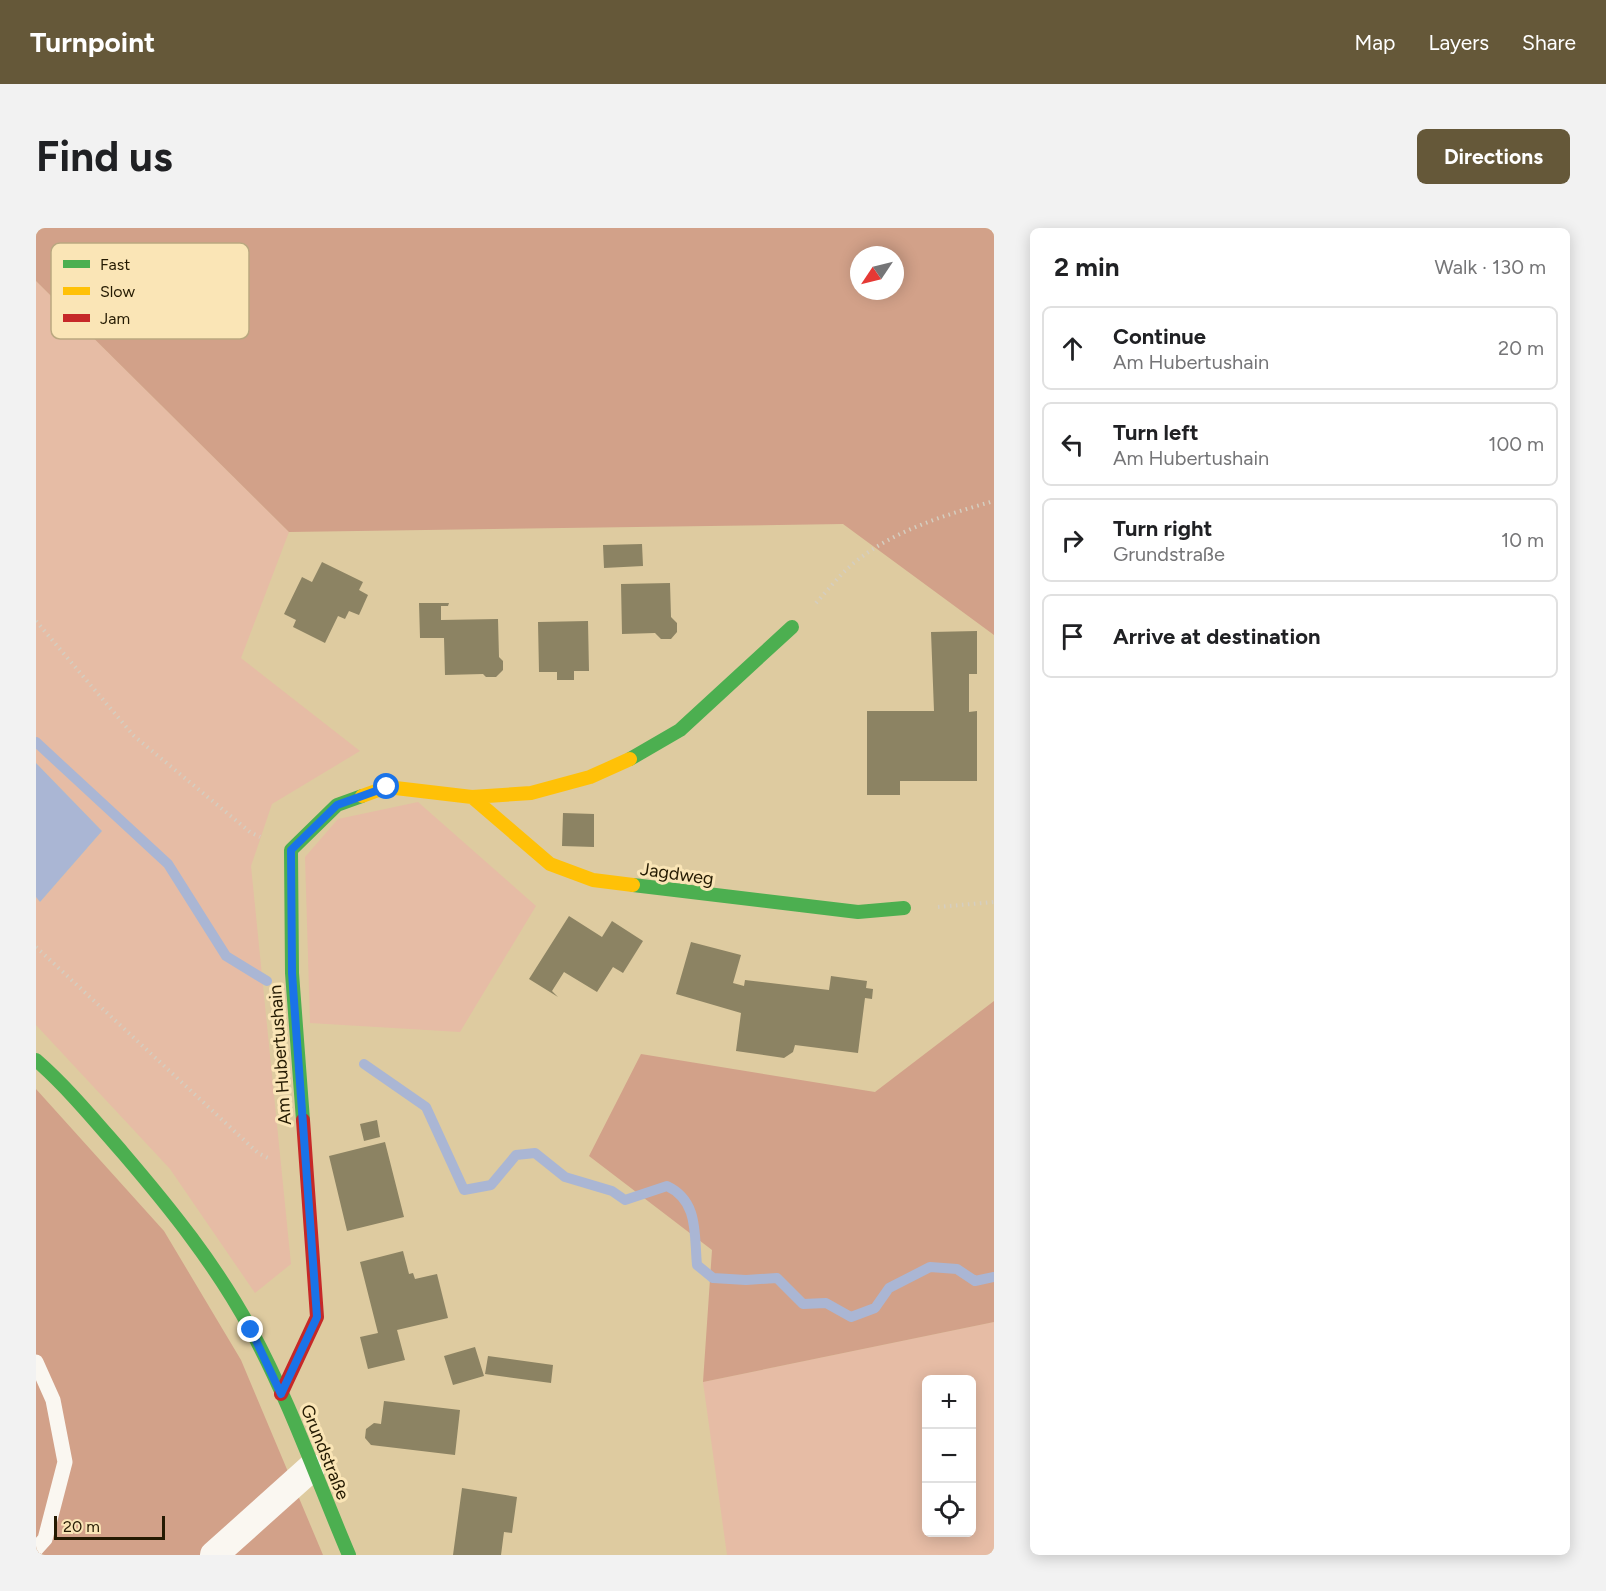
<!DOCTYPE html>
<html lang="en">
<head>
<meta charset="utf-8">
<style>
	:root { --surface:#fff; --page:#f2f2f2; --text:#202124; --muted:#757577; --line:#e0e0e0; --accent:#655839 }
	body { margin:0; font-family:Figtree,sans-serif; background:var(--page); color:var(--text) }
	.controls { position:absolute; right:18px; bottom:18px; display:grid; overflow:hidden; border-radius:9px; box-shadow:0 3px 15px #0003 }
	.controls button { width:54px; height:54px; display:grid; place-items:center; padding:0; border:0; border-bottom:2px solid var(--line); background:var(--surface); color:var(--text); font:30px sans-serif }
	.compass { position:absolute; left:814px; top:18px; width:54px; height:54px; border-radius:50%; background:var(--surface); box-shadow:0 3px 15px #0003; rotate:235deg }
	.scale { position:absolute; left:18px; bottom:15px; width:111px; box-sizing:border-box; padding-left:6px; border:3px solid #241a02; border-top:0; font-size:16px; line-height:21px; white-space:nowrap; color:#241a02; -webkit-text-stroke:4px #fae5b6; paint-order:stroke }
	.stop { position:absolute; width:18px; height:18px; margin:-14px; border:4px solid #1a73e8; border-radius:50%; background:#fff }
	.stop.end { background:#1a73e8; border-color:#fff; box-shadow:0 2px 6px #0008 }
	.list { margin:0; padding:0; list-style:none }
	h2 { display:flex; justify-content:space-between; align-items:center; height:78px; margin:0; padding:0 24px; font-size:26px }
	h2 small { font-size:20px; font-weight:400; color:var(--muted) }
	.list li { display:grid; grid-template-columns:39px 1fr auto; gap:18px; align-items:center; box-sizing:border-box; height:84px; margin:0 12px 12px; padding:0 12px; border:2px solid var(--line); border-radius:9px }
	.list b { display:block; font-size:22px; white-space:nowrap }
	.list p { margin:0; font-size:20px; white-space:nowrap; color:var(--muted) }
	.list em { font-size:20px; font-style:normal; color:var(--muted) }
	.icon { flex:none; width:33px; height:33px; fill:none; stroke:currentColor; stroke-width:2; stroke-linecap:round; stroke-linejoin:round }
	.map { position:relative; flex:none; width:958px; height:1327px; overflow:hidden; border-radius:9px }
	header { display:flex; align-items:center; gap:36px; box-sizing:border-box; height:84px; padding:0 30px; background:var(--accent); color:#fff }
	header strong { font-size:28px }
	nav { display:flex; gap:33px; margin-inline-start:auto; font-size:21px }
	.intro { display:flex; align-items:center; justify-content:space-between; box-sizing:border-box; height:144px; padding:0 36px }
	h1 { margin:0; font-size:42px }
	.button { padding:15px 27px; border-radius:9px; background:var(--accent); color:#fff; font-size:21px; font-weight:700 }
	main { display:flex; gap:36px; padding:0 36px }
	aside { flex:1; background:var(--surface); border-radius:9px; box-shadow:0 3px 15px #0003 }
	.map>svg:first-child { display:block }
	.green { fill:#e6bca5; fill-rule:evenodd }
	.forest { fill:#d2a189; fill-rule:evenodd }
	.water { fill:#aab6d4 }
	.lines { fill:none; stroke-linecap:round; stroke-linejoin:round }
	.stream { stroke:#aab6d4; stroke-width:10 }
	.building { fill:#8c8363 }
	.path { stroke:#d5cec0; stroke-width:4; stroke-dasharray:1.5 4.5; stroke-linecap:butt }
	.lane { stroke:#faf7f1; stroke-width:15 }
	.street { stroke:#faf7f1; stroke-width:28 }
	.fast { stroke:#4caf50; stroke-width:14 }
	.slow { stroke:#ffc107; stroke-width:14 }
	.jam { stroke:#c62828; stroke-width:14 }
	.route { stroke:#1a73e8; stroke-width:8 }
	.labels { text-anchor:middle; stroke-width:6; stroke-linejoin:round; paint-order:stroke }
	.street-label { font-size:18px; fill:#241a02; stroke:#fae5b6 }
	.key { fill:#fae5b6; stroke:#baa880; stroke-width:1.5 }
	.key-label { font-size:16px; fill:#241a02 }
</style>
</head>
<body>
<header>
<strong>Turnpoint</strong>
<nav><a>Map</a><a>Layers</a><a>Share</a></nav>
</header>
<div class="intro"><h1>Find us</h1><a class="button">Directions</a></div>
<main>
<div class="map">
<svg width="958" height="1327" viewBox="0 0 958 1327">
	<rect width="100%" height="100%" fill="#decba0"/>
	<path class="green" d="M0,53L253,304L205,430L324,523L236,576L215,638L255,1036L219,1065L134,941L0,797V669L4,674L66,603L0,535Z
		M382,574L500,678L424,804L274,795L269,629L302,591Z
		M958,1094V1327H691L667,1154ZM891,1152H936V1304H891Z"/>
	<path class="forest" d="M0,0H958V407L807,296L253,304L0,53ZM823,27H859V63H823Z
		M958,773V1094L667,1154L676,1022L553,928L605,826L839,864Z
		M0,861L128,1003L205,1132L287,1327H0Z"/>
	<path class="water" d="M0,535L66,603L4,674L0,669Z"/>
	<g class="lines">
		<path class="stream" d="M0,514L132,636L190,728L231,753
			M328,836L390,879L428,962L455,957L480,927L499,925L529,949L576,963L589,972L631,958C663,973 658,1006 661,1037L677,1050L710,1052L741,1050L767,1076L790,1075L815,1089L839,1080L853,1060L894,1039L921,1041L939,1053L958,1049"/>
	</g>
	<path class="building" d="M606,316L607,338L568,340L567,317Z
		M286,334L327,354L323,362L332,367L323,387L313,383L309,391L302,388L289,415L257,399L260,392L248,386L266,349L276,354Z
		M634,355L635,389L641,395V404L635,411H625L619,405L586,406L585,356Z
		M383,375H413L412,378H405V392L462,391L463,429L467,433V442L460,449H450L447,446L409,447L408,410H384Z
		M552,393L553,443H538V452H521V444H503L502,394Z
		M941,403V446H933V484L941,483V553H864V567H831V483H898L895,404Z
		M527,585L558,586V619L526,618Z
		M533,688L566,709L576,693L607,713L587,745L577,739L561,764L528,744L516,763L522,769L493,751Z
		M655,714L705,727L697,755L708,758L709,752L793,762L795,748L831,753L830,760L837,761L836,771L829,770L822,825L759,817L757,824L748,830L700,823L705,785L640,766Z
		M341,892L344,909L328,913L324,896Z
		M349,914L368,989L311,1003L293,928Z
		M367,1023L373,1046L377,1045L379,1051L401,1046L412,1090L361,1102L369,1132L332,1141L324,1109L342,1105L324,1034Z
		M439,1119L448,1148L417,1157L408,1128Z
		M452,1128L517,1137L515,1155L449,1146Z
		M348,1173L424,1182L419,1227L335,1217L329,1210L330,1201L338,1195L345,1196Z
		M426,1260L481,1269L476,1305L468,1304L465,1327H417Z"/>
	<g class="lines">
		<path class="path" d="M780,375C793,361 804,346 819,334C859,302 909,287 958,273
			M0,393L98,508L214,604L224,609
			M902,679L958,674
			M0,719L222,925L234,931"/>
		<path class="lane" d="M0,1134L17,1172L29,1234L9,1311L0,1321"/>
		<path class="street" d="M178,1327L275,1240"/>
		<path class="fast" d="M594,531L644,502L756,399
			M597,657L822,684L868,680
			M0,832C32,860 59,893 87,925C134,980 180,1037 215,1102C254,1174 281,1252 313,1327
			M267,892L256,745L255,622L301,577L326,568"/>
		<path class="slow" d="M326,568L351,559L436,569L495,565L554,549L594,531
			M436,569L514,636L557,652L597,657"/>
		<path class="jam" d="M245,1166L281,1089L267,892"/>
	</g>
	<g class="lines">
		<path class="route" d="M215,1102L245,1166L281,1089L256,745L255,622L301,577L351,559"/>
	</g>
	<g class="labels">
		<g class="street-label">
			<text transform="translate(641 646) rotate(8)" y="6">Jagdweg</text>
			<text transform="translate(244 827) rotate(-94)" y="6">Am Hubertushain</text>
			<text transform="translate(289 1224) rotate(68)" y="6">Grundstraße</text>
		</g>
	</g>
	<rect x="15" y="15" width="198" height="96" rx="9" class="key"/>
	<rect x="27" y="32" width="27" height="8" fill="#4caf50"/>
	<rect x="27" y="59" width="27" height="8" fill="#ffc107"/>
	<rect x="27" y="86" width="27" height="8" fill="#c62828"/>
	<g class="key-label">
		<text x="64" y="42">Fast</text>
		<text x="64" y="69">Slow</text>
		<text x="64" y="96">Jam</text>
	</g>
</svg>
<div class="controls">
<button>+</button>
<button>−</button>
<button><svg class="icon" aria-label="locate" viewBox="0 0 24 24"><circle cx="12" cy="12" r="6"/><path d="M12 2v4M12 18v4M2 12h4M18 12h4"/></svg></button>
</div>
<svg class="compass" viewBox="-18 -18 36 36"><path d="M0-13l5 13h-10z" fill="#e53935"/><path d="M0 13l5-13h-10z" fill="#757577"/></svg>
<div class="scale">20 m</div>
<div class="stop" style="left:351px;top:559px"></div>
<div class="stop end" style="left:215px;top:1102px"></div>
</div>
<aside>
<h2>2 min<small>Walk · 130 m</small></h2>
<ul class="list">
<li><svg class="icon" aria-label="ahead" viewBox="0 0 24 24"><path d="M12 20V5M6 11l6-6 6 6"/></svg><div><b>Continue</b><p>Am Hubertushain</p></div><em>20 m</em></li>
<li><svg class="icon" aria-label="left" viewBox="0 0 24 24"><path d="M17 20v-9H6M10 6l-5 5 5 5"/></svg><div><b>Turn left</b><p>Am Hubertushain</p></div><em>100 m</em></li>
<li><svg class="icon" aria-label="right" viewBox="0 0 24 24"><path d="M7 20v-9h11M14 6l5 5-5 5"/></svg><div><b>Turn right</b><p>Grundstraße</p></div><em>10 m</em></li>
<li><svg class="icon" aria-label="arrive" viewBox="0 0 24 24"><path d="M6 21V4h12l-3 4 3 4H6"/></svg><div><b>Arrive at destination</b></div></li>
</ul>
</aside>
</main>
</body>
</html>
